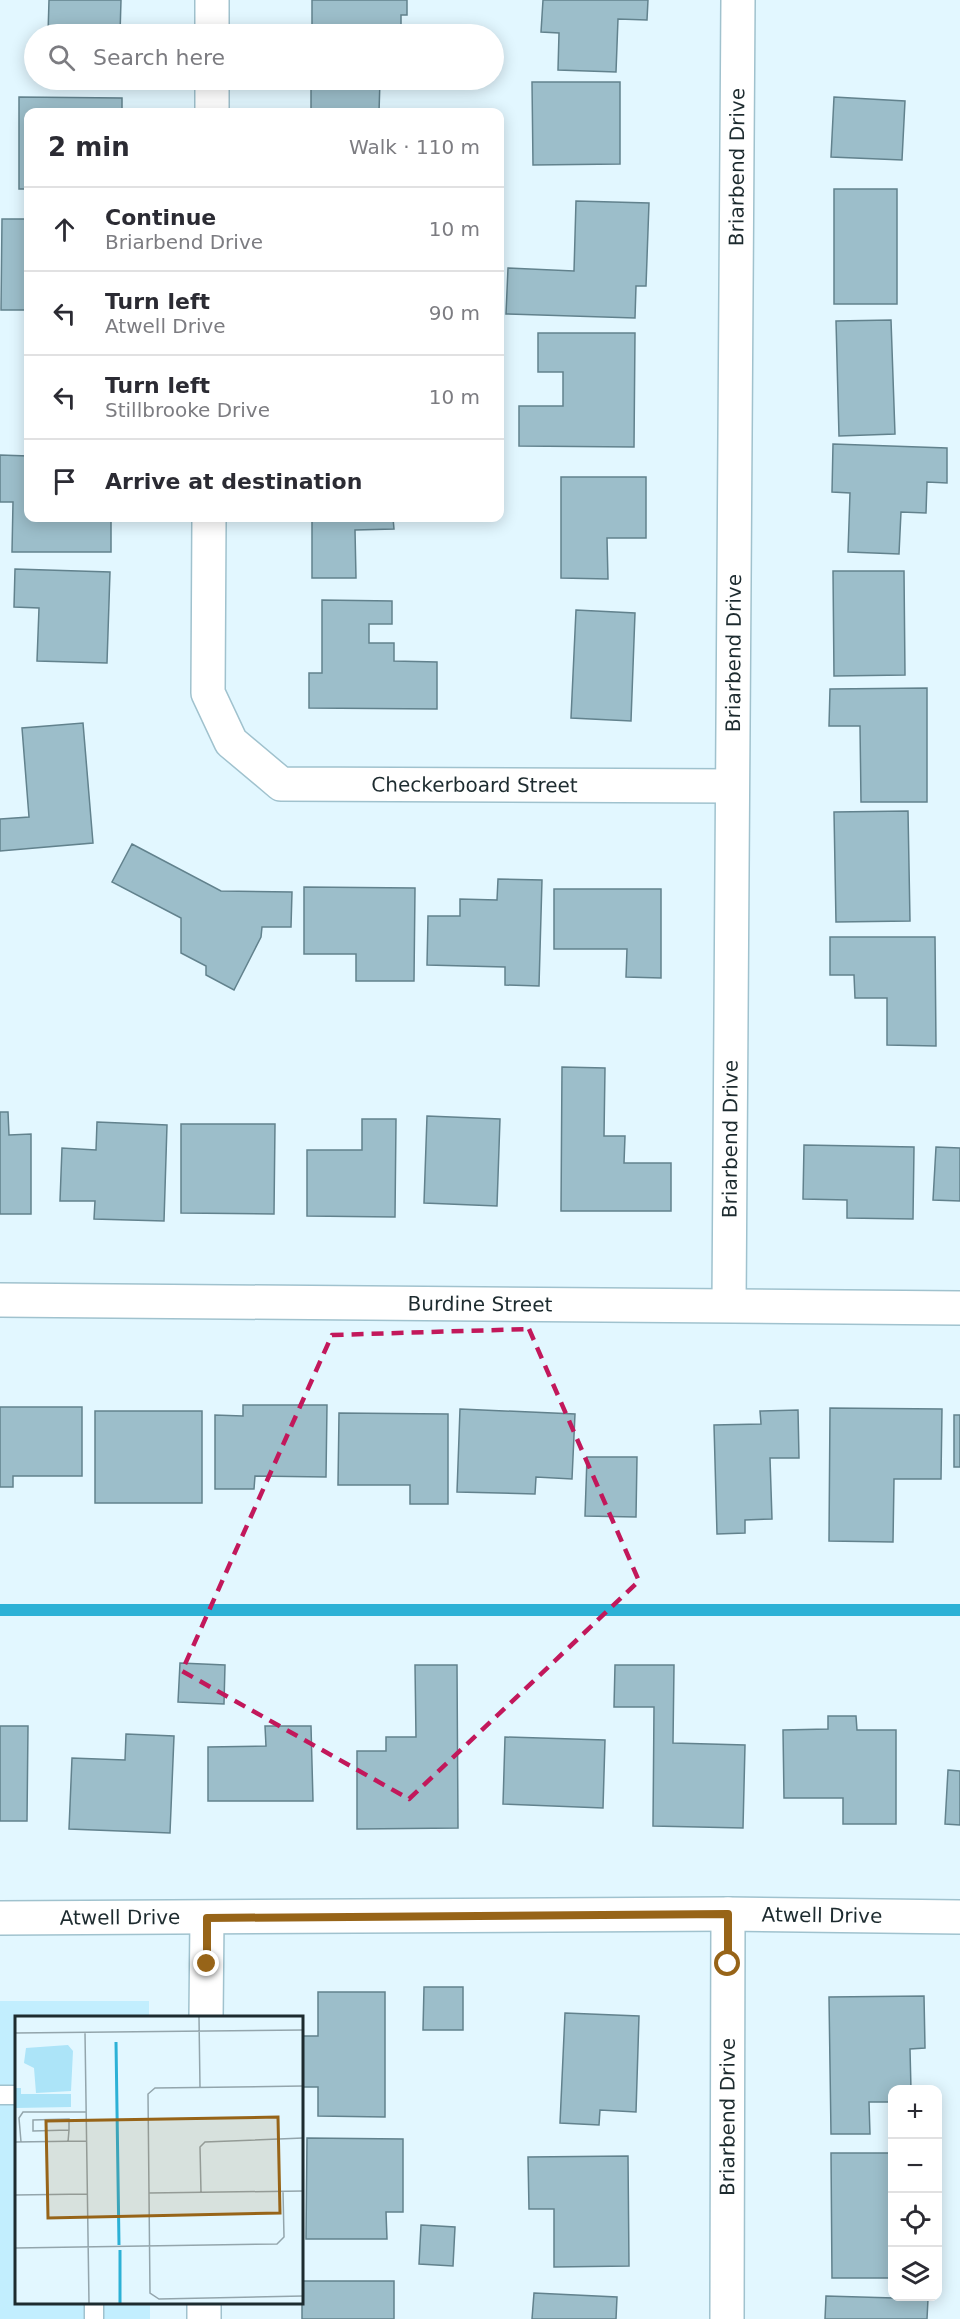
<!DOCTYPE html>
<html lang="en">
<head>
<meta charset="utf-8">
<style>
	:root { --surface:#fff; --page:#f7f7f7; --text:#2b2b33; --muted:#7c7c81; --line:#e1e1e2 }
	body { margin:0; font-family:"DejaVu Sans",sans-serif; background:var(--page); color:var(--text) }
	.controls { position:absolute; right:18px; bottom:18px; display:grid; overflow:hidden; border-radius:12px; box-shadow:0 3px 15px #0003 }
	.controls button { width:54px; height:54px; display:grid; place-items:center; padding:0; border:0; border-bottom:2px solid var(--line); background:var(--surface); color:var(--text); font:30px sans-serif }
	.stop { position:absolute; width:18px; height:18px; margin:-14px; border:4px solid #976418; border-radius:50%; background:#fff }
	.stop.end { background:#976418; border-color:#fff; box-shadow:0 2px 6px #0008 }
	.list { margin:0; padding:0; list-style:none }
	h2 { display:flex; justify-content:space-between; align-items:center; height:78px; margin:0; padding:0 24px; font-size:26px }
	h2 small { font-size:20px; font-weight:400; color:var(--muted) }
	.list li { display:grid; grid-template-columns:39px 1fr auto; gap:18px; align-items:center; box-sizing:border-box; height:84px; padding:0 24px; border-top:2px solid var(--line) }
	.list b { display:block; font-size:22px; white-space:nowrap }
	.list p { margin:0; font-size:20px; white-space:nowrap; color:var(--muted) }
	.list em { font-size:20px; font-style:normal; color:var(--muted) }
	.icon { flex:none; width:33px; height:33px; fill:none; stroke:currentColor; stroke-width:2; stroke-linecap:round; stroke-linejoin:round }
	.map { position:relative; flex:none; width:960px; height:2319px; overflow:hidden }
	.search { position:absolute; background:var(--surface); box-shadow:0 3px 15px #0003; left:24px; top:24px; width:480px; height:66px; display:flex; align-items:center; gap:15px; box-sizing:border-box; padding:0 21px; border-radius:33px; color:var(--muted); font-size:22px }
	.panel { position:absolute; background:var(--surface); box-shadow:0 3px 15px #0003; left:24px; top:108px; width:480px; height:414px; border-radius:12px }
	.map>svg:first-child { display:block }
	.built { fill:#c2eefe }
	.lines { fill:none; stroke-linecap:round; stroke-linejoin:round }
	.stream { stroke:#2cb1d6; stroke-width:12 }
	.building { fill:#9cbeca; stroke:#62828d; stroke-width:1.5 }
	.lane-casing { stroke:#a0c2ce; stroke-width:21 }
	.street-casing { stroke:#a0c2ce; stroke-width:36 }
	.lane { stroke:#fff; stroke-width:18 }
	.street { stroke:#fff; stroke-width:33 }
	.route { stroke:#976418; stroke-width:8 }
	.marked { fill:none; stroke:#c2185b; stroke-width:4.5; stroke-dasharray:12 8; stroke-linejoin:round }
	.labels { text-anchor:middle; stroke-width:4.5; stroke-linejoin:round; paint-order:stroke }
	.street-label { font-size:20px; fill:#1d2b2f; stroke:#fff }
	.inset-river { fill:none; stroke:#2cb1d6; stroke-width:3 }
	.inset-road { fill:none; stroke:#93a5ac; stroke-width:1.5 }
	.view { fill:#976418; fill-opacity:0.15; stroke:#976418; stroke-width:3 }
	.inset-edge { fill:none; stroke:#1d2b2f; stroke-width:3 }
</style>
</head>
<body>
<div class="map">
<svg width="960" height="2319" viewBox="0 0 960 2319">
	<rect width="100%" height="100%" fill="#e2f7ff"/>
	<path class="built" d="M0,2001H149V2017L16,2018V2302L150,2303V2319H0Z"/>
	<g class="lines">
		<path class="stream" d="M0,1610H960"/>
	</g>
	<path class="building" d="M49,0H121L120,34H48Z
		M312,0H407V15H401V34H312Z
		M543,0H648L647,20L618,19L616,72L558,70L559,33L541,32Z
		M430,27H476V34H430Z
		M311,80H380L379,112H311Z
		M532,82H620V164L533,165Z
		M19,97L122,98V112H28V189H19Z
		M834,97L905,101L902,160L831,157Z
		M834,189H897V304H834Z
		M576,201L649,203L646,286H636L635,318L506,314L508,268L574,271Z
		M2,219H28V310H1Z
		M891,320L895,434L839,436L836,321Z
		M538,333H635L634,447L519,446V406H563V372H538Z
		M833,444L947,448V483L927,482L926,513L901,512L899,554L848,552L850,493L832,492Z
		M0,455L28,456V518H111V552H12L13,502H0Z
		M561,477H646V538H607L608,579L561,578Z
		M312,518H393L394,529L355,530L356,578H312Z
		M15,569L110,572L107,663L37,661L39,608L14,607Z
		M833,571H904L905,675L834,676Z
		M322,600L392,601V624H369V643H394V661L437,662V709L309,708V673H322Z
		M576,610L635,613L631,721L571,718Z
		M927,688V802H861L860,726H829L830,689Z
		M83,723L93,843L0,851V819L29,817L22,728Z
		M908,811L910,921L836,922L834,812Z
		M132,844L221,891L292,892L291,927H262L261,937L234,990L206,975V966L181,953V918L112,882Z
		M498,879L542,880L539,986L505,985V967L427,965L428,916H460V899L497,900Z
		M304,887L415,888L414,981H356V954H304Z
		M554,889H661V978L626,977L627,949H554Z
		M830,937H935L936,1046L887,1045V998H855L854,975H830Z
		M562,1067L605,1068L604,1136H625L624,1163H671V1211H561Z
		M0,1112H8L9,1135L31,1134V1214H0Z
		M427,1116L500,1119L497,1206L424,1203Z
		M362,1119H396L395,1217L307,1216V1150H362Z
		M97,1122L167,1125L164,1221L94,1219L95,1201H60L62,1148L96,1150Z
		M181,1124H275L274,1214L181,1213Z
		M804,1145L914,1147L913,1219L847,1218V1200L803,1199Z
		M936,1147L960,1148V1201L933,1200Z
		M243,1405H327L326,1477L255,1476L254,1489H215V1415L243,1416Z
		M0,1407H82V1476H13V1487H0Z
		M830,1408L942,1409L941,1479H894L893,1542L829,1541Z
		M460,1409L575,1414L572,1479L536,1477L535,1494L457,1492Z
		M798,1410L799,1458H770L772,1519L745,1520V1533L717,1534L714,1425L761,1424L760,1411Z
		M95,1411H202V1503H95Z
		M339,1413L448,1414V1504H410V1485H338Z
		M954,1415H960V1467H954Z
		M587,1457H637L636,1517L585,1516Z
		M180,1663L225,1665L224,1704L178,1702Z
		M415,1665H457L458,1828L357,1829V1751H386V1737H416Z
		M615,1665H674L673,1743L745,1745L743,1828L653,1826L654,1707H614Z
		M828,1716H856L857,1730H896V1824H843V1798H784L783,1730L828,1729Z
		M0,1726H28L27,1821H0Z
		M265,1726H311L313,1801H208V1747L266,1746Z
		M126,1734L174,1736L170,1833L69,1829L72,1758L125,1760Z
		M505,1737L605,1740L603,1808L503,1804Z
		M948,1770L960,1771V1825L945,1824Z
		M424,1987H463V2030H423Z
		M318,1992H385V2117L318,2116V2087H302V2036H318Z
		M924,1996L925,2048L910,2049L911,2090H892V2102H869L870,2134H831L829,1997Z
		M565,2013L639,2016L636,2112L600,2110L599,2125L560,2123Z
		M307,2138L403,2139V2212H386L387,2239H306Z
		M831,2153H892V2278H832Z
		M628,2156L629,2266L554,2267V2209H529L528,2157Z
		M421,2225L455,2227L453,2266L419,2264Z
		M302,2281H394V2319H302Z
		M534,2293L617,2297L616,2319H532Z
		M826,2296L928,2299L927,2319H825Z"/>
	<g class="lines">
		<defs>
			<path id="lane" d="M0,2095H16
				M94,2302V2319"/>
			<g id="street">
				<path d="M212,34V0"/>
				<path d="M212,112V80"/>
				<path id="s1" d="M209,518L208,693L231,742L281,784L732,786"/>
				<path id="s2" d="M0,1300L960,1308"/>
				<path id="s3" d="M729,1305L738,0"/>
				<path id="s4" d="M0,1918L728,1914L960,1917"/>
				<path d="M206,2018L207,1918"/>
				<path d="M204,2319V2302"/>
				<path id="s5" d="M727,2319L728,1914"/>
			</g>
		</defs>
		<use href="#lane" class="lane-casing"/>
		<use href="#street" class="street-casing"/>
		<use href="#lane" class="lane"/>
		<use href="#street" class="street"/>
	</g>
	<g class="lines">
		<path class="route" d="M207,1964V1918L728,1914V1964"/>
	</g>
	<path class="marked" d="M529,1329L639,1581L409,1799L182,1671L332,1335Z"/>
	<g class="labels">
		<g class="street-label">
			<text dy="7" stroke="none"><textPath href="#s3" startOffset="1138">Briarbend Drive</textPath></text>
			<text dy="7" stroke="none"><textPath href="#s3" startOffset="652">Briarbend Drive</textPath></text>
			<text dy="7" stroke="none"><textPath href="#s1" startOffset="488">Checkerboard Street</textPath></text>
			<text dy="7" stroke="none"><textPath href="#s3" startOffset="166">Briarbend Drive</textPath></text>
			<text dy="7" stroke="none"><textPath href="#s2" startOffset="480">Burdine Street</textPath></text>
			<text dy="7" stroke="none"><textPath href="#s4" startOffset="822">Atwell Drive</textPath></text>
			<text dy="7" stroke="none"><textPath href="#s4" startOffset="120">Atwell Drive</textPath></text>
			<text dy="7" stroke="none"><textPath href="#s5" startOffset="202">Briarbend Drive</textPath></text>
		</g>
	</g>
	<g transform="translate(15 2016)">
		<rect width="288" height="288" fill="#e2f7ff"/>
		<path d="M53,29L58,35L56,75L21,77L19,52L9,47L11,32ZM1,72H6V78H56V91L0,92Z" fill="#ace4f8"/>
		<path class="inset-river" d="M101,26L104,229M105,234V287"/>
		<path class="inset-road" d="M184,1L185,71M0,17L288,14M70,17L74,287M288,70L140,72L133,78L135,277L144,283L288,280M0,126L72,125M6,126L4,102L8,96H71M53,126L54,114V103L18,104V115L54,114M186,176L185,131L190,126L288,122M134,177L288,175M0,179L73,178M0,232L262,228L269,221L268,175"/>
		<path class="view" d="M263,101L265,197L33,202L31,105Z"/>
		<rect width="288" height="288" class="inset-edge"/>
	</g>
</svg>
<div class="controls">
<button>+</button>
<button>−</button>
<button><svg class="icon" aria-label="locate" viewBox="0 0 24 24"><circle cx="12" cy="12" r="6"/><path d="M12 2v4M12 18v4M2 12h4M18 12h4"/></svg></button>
<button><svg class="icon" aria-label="layers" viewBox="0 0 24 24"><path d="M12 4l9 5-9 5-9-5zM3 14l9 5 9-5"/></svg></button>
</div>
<div class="stop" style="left:728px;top:1964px"></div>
<div class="stop end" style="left:207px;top:1964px"></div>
<div class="search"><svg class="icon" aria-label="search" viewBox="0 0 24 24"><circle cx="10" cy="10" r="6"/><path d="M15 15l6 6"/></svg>Search here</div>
<section class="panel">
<h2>2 min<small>Walk · 110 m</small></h2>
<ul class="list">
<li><svg class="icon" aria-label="ahead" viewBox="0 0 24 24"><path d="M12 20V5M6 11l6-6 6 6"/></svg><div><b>Continue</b><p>Briarbend Drive</p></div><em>10 m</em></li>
<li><svg class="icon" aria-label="left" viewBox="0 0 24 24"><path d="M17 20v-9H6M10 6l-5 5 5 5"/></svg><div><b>Turn left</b><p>Atwell Drive</p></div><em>90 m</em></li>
<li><svg class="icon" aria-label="left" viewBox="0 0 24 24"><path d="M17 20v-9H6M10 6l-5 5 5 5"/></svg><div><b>Turn left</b><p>Stillbrooke Drive</p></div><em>10 m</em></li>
<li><svg class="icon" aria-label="arrive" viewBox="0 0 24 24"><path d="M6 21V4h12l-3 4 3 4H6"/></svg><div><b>Arrive at destination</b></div></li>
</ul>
</section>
</div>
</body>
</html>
